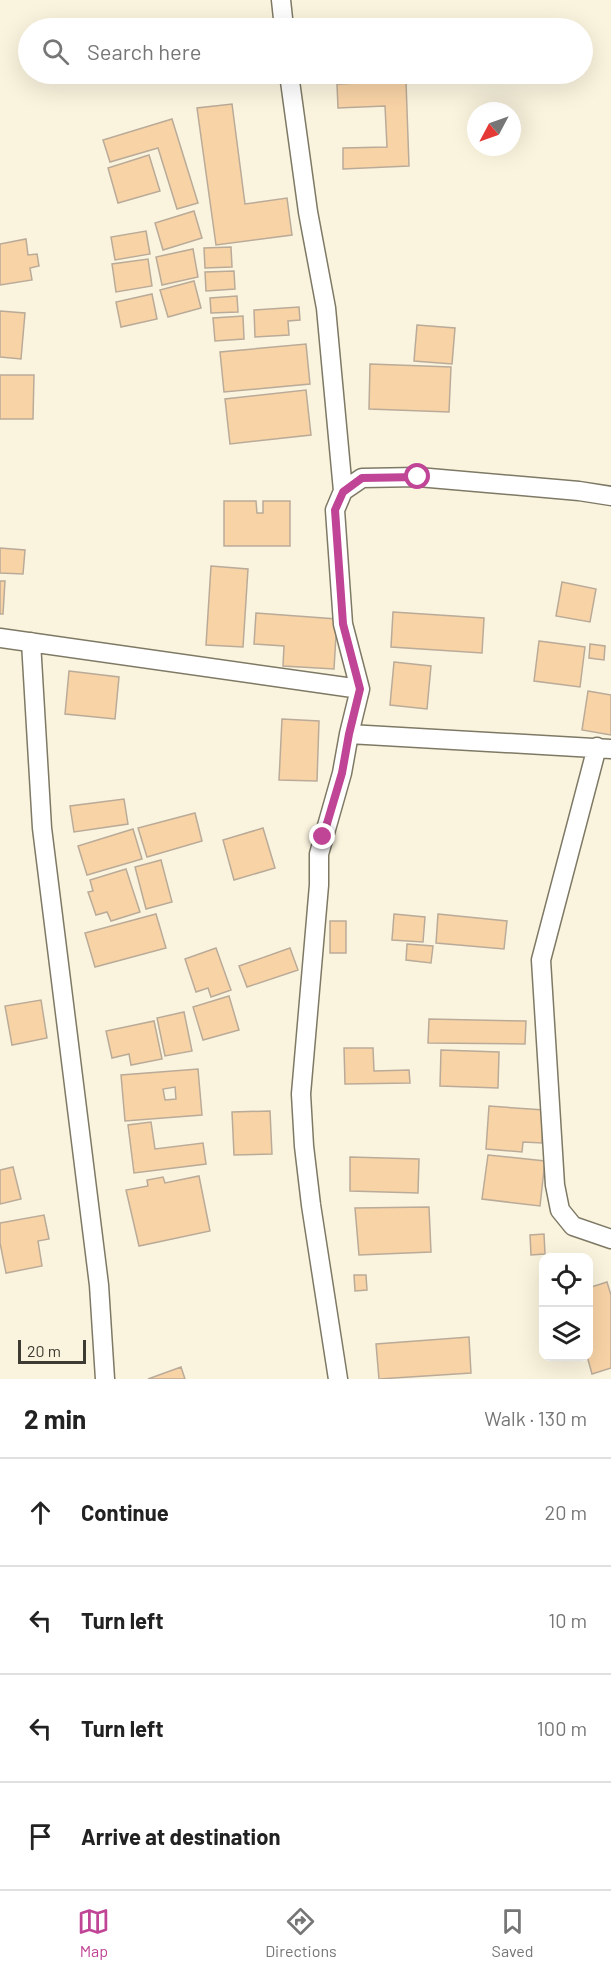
<!DOCTYPE html>
<html lang="en">
<head>
<meta charset="utf-8">
<style>
	:root { --surface:#fff; --page:#f6f6f6; --text:#222; --muted:#767676; --line:#e0e0e0; --accent:#c04596 }
	body { margin:0; font-family:Barlow,sans-serif; background:var(--page); color:var(--text) }
	.controls { position:absolute; right:18px; bottom:18px; display:grid; overflow:hidden; border-radius:12px; box-shadow:0 6px 24px #0002 }
	.controls button { width:54px; height:54px; display:grid; place-items:center; padding:0; border:0; border-bottom:2px solid var(--line); background:var(--surface); color:var(--text); font:30px sans-serif }
	.compass { position:absolute; left:467px; top:102px; width:54px; height:54px; border-radius:50%; background:var(--surface); box-shadow:0 6px 24px #0002; rotate:229deg }
	.scale { position:absolute; left:18px; bottom:15px; width:68px; box-sizing:border-box; padding-left:6px; border:3px solid #3d3b32; border-top:0; font-size:16px; line-height:21px; white-space:nowrap; color:#3d3b32; -webkit-text-stroke:4px #faf4de; paint-order:stroke }
	.stop { position:absolute; width:18px; height:18px; margin:-14px; border:4px solid #c04596; border-radius:50%; background:#fff }
	.stop.end { background:#c04596; border-color:#fff; box-shadow:0 2px 6px #0008 }
	.list { margin:0; padding:0; list-style:none }
	h2 { display:flex; justify-content:space-between; align-items:center; height:78px; margin:0; padding:0 24px; font-size:26px }
	h2 small { font-size:20px; font-weight:400; color:var(--muted) }
	.list li { display:grid; grid-template-columns:39px 1fr auto; gap:18px; align-items:center; box-sizing:border-box; height:108px; padding:0 24px; border-top:2px solid var(--line) }
	.list b { display:block; font-size:22px; white-space:nowrap }
	.list em { font-size:20px; font-style:normal; color:var(--muted) }
	.icon { flex:none; width:33px; height:33px; fill:none; stroke:currentColor; stroke-width:2; stroke-linecap:round; stroke-linejoin:round }
	.map { position:relative; flex:none; width:611px; height:1379px; overflow:hidden }
	.search { position:absolute; background:var(--surface); box-shadow:0 6px 24px #0002; left:18px; right:18px; top:18px; height:66px; display:flex; align-items:center; gap:15px; box-sizing:border-box; padding:0 21px; border-radius:33px; color:var(--muted); font-size:22px }
	.sheet { height:510px; background:var(--surface) }
	nav { display:flex; justify-content:space-around; align-items:center; box-sizing:border-box; height:84px; border-top:2px solid var(--line); background:var(--surface); font-size:16px; color:var(--muted) }
	nav a { display:grid; justify-items:center; gap:3px }
	nav .on { color:var(--accent) }
	.map>svg:first-child { display:block }
	.building { fill:#f8d3a6; stroke:#baab99; stroke-width:1.5; fill-rule:evenodd }
	.lines { fill:none; stroke-linecap:round; stroke-linejoin:round }
	.minor-casing { stroke:#7e7965; stroke-width:21 }
	.minor { stroke:#fff; stroke-width:18 }
	.route { stroke:#c04596; stroke-width:8 }
</style>
</head>
<body>
<div class="map">
<svg width="611" height="1379" viewBox="0 0 611 1379">
	<rect width="100%" height="100%" fill="#faf4de"/>
	<path class="building" d="M406,81L409,166L343,169V148L387,147L385,106L338,108L337,84Z
		M232,104L245,204L287,198L292,235L216,245L197,108Z
		M172,119L198,203L177,209L158,148L110,162L103,140Z
		M149,155L160,191L118,203L108,168Z
		M194,211L202,238L163,250L155,223Z
		M146,231L150,254L115,260L111,237Z
		M26,239L28,255L37,254L39,266L30,268L32,280L0,285V244Z
		M231,247L232,267L205,268L204,248Z
		M193,249L198,277L162,285L156,257Z
		M148,259L152,286L116,292L112,264Z
		M234,271L235,289L206,291L205,272Z
		M194,281L201,308L168,317L160,290Z
		M152,294L157,319L121,327L116,302Z
		M237,296L238,312L211,313L210,298Z
		M299,307L300,320L288,321L289,335L255,337L254,310Z
		M0,311L25,313L21,359L0,357Z
		M243,316L244,339L215,341L213,318Z
		M417,325L455,328L452,364L414,361Z
		M306,344L310,384L224,392L220,352Z
		M370,364L451,367L449,412L369,409Z
		M0,375H34L33,419H0Z
		M306,390L311,435L230,444L225,399Z
		M224,501H256L257,513H263V501H290V546H224Z
		M0,548L25,550L23,574L0,573Z
		M211,566L248,569L243,647L206,645Z
		M0,581H5L3,614H0Z
		M562,582L596,589L590,622L556,616Z
		M393,612L484,618L482,653L391,647Z
		M256,613L337,619L334,669L283,666L284,646L254,644Z
		M539,641L585,647L580,687L534,681Z
		M590,644L605,646L604,660L589,658Z
		M394,662L431,666L427,709L390,705Z
		M69,671L119,677L115,719L65,714Z
		M588,691L611,695V735L582,730Z
		M282,719L319,721L317,781L279,780Z
		M124,799L128,824L74,832L70,806Z
		M195,813L202,841L147,857L138,828Z
		M263,828L275,868L234,880L223,840Z
		M133,829L142,859L87,875L78,846Z
		M161,860L172,902L146,909L135,867Z
		M126,869L140,912L111,921L107,912L96,915L88,892L93,891L90,880Z
		M156,914L166,948L95,967L85,933Z
		M394,914L425,917L423,942L392,940Z
		M438,914L507,921L504,949L436,943Z
		M330,921H346V953H330Z
		M407,944L433,946L431,963L406,960Z
		M216,948L231,990L211,997L208,988L196,992L185,959Z
		M290,948L298,970L247,987L239,966Z
		M229,996L239,1030L203,1040L193,1007Z
		M41,1000L47,1038L12,1045L5,1006Z
		M184,1012L192,1051L165,1056L157,1018Z
		M429,1019L526,1021L525,1044L428,1043Z
		M154,1021L162,1059L131,1065L129,1054L112,1058L106,1031Z
		M344,1048H373L374,1071L409,1070L410,1083L345,1084Z
		M441,1050L499,1052L498,1088L440,1086Z
		M198,1069L202,1115L125,1121L121,1075ZM175,1087L176,1099L165,1100L163,1089Z
		M489,1106L544,1110L542,1143L523,1142L522,1152L486,1149Z
		M270,1111L272,1154L234,1155L232,1112Z
		M151,1122L155,1149L203,1143L206,1164L134,1173L128,1125Z
		M488,1155L545,1161L540,1206L482,1199Z
		M350,1157L419,1159L418,1193L350,1191Z
		M13,1167L21,1199L0,1204V1170Z
		M199,1176L210,1231L139,1246L126,1190L148,1186L147,1180L163,1177L165,1183Z
		M429,1207L431,1252L359,1255L355,1208Z
		M44,1215L49,1239L38,1241L42,1266L6,1273L0,1243V1223Z
		M544,1234L545,1254L531,1255L530,1235Z
		M354,1275H366L367,1290L355,1291Z
		M607,1282L611,1295V1368L592,1374L587,1356H588V1288Z
		M469,1337L471,1373L379,1379L376,1344Z
		M181,1367L185,1379H148Z"/>
	<g class="lines">
		<defs>
			<path id="minor" d="M281,0L284,28
				M289,74L308,212L326,308L343,491
				M0,638L360,689
				M31,642L42,828L99,1285L105,1379
				M349,734L611,749
				M597,747L541,960L555,1185L560,1210L573,1226L611,1239
				M338,1379L311,1205L304,1146L301,1094L319,885V854L342,773L349,734L360,689L343,624L335,510L343,491L362,478L418,477L579,491L611,496"/>
		</defs>
		<use href="#minor" class="minor-casing"/>
		<use href="#minor" class="minor"/>
	</g>
	<g class="lines">
		<path class="route" d="M323,837L342,773L349,734L360,689L343,624L335,510L343,492L362,478L418,477"/>
	</g>
</svg>
<div class="controls">
<button><svg class="icon" aria-label="locate" viewBox="0 0 24 24"><circle cx="12" cy="12" r="6"/><path d="M12 2v4M12 18v4M2 12h4M18 12h4"/></svg></button>
<button><svg class="icon" aria-label="layers" viewBox="0 0 24 24"><path d="M12 4l9 5-9 5-9-5zM3 14l9 5 9-5"/></svg></button>
</div>
<svg class="compass" viewBox="-18 -18 36 36"><path d="M0-13l5 13h-10z" fill="#e53935"/><path d="M0 13l5-13h-10z" fill="#767676"/></svg>
<div class="scale">20 m</div>
<div class="stop" style="left:418px;top:477px"></div>
<div class="stop end" style="left:323px;top:837px"></div>
<div class="search"><svg class="icon" aria-label="search" viewBox="0 0 24 24"><circle cx="10" cy="10" r="6"/><path d="M15 15l6 6"/></svg>Search here</div>
</div>
<section class="sheet">
<h2>2 min<small>Walk · 130 m</small></h2>
<ul class="list">
<li><svg class="icon" aria-label="ahead" viewBox="0 0 24 24"><path d="M12 20V5M6 11l6-6 6 6"/></svg><div><b>Continue</b></div><em>20 m</em></li>
<li><svg class="icon" aria-label="left" viewBox="0 0 24 24"><path d="M17 20v-9H6M10 6l-5 5 5 5"/></svg><div><b>Turn left</b></div><em>10 m</em></li>
<li><svg class="icon" aria-label="left" viewBox="0 0 24 24"><path d="M17 20v-9H6M10 6l-5 5 5 5"/></svg><div><b>Turn left</b></div><em>100 m</em></li>
<li><svg class="icon" aria-label="arrive" viewBox="0 0 24 24"><path d="M6 21V4h12l-3 4 3 4H6"/></svg><div><b>Arrive at destination</b></div></li>
</ul>
</section>
<nav>
<a class="on"><svg class="icon" aria-label="map" viewBox="0 0 24 24"><path d="M3 6l6-2 6 2 6-2v14l-6 2-6-2-6 2zM9 4v14M15 6v14"/></svg>Map</a>
<a><svg class="icon" aria-label="directions" viewBox="0 0 24 24"><path d="M12 3l9 9-9 9-9-9zM9 14v-3h6M13 9l2 2-2 2"/></svg>Directions</a>
<a><svg class="icon" aria-label="saved" viewBox="0 0 24 24"><path d="M7 4h10v16l-5-4-5 4z"/></svg>Saved</a>
</nav>
</body>
</html>
